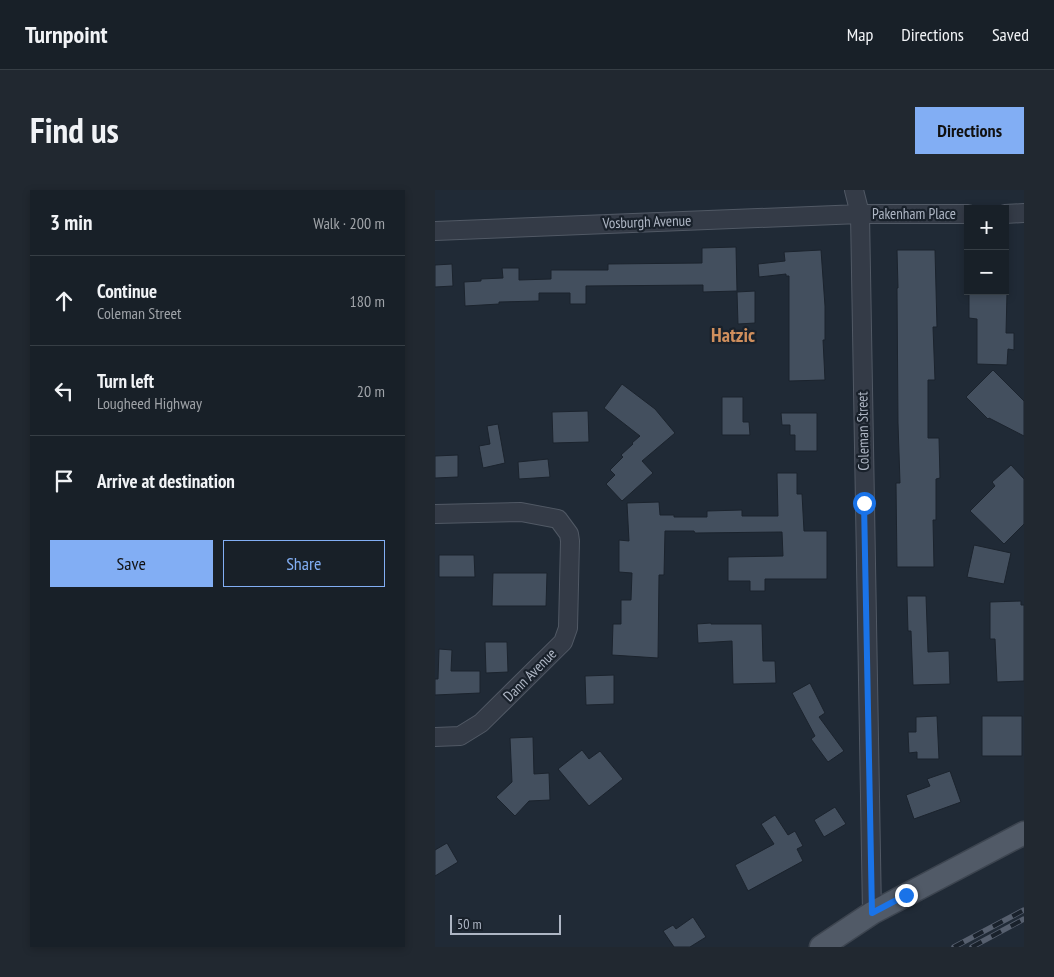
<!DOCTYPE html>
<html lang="en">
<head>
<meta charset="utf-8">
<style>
	:root { --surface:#182028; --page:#212830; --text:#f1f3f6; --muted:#9fa3a8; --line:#363e45; --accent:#82aef4 }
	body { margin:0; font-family:"PT Sans Narrow",sans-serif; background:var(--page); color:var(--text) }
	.controls { position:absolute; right:15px; top:15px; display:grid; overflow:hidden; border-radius:0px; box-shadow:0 2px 8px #0003 }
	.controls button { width:45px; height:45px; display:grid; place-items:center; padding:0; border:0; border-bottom:1px solid var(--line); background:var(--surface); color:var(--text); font:25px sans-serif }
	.scale { position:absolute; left:15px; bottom:12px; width:111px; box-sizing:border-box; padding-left:5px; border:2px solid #aeb6c4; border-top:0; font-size:14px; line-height:18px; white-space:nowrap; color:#aeb6c4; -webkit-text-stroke:4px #19212b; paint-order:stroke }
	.stop { position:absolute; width:15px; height:15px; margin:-11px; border:4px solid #1a73e8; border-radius:50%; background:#fff }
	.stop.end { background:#1a73e8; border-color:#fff; box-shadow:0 1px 5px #0008 }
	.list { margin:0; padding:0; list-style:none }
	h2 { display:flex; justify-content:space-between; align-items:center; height:65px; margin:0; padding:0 20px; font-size:21px }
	h2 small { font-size:16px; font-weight:400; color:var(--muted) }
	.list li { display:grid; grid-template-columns:32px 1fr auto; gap:15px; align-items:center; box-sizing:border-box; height:90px; padding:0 20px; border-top:1px solid var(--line) }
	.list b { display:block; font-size:19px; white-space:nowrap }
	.list p { margin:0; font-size:16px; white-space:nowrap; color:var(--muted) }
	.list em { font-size:16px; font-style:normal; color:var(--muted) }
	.actions { display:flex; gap:10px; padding:15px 20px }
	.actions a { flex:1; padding:11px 0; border:1px solid var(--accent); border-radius:0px; text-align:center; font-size:18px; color:var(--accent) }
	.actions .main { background:var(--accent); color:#111 }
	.icon { flex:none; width:28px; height:28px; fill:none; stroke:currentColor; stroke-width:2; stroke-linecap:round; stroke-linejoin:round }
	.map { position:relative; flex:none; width:589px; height:757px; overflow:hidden; border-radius:0px }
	header { display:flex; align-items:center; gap:30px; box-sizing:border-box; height:70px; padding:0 25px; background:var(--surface); border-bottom:1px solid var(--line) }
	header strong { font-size:24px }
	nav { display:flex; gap:28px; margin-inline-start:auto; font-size:18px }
	.intro { display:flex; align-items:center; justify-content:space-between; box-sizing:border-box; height:120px; padding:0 30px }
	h1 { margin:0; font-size:35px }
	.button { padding:12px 22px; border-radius:0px; background:var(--accent); color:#111; font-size:18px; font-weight:700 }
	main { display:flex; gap:30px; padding:0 30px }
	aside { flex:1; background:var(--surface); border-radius:0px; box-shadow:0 2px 8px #0003 }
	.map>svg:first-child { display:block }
	.building { fill:#434f5e; stroke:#1b232d }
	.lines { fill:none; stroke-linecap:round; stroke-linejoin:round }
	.minor-casing { stroke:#515965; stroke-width:20 }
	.major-casing { stroke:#3d4550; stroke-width:25 }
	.minor { stroke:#343b47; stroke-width:18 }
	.major { stroke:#515a67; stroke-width:22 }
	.rail-casing { stroke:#565f6e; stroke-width:5.5 }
	.rail { stroke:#19212b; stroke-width:4; stroke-dasharray:11; stroke-linecap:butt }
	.route { stroke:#1a73e8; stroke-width:6 }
	.labels { text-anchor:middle; stroke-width:4.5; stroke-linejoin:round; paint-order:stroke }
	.street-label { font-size:15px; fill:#aeb6c4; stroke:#19212b }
	.district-label { font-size:20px; font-weight:bold; fill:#d08f5d; stroke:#19212b }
</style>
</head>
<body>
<header>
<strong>Turnpoint</strong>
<nav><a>Map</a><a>Directions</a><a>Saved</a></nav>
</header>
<div class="intro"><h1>Find us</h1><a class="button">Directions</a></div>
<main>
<aside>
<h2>3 min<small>Walk · 200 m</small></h2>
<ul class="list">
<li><svg class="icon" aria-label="ahead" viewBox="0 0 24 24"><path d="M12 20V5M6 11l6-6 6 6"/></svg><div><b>Continue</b><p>Coleman Street</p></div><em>180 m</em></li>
<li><svg class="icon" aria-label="left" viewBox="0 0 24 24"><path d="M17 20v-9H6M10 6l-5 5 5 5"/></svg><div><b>Turn left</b><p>Lougheed Highway</p></div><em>20 m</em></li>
<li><svg class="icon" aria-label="arrive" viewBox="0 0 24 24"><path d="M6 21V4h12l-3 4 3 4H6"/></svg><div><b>Arrive at destination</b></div></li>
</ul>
<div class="actions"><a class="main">Save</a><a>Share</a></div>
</aside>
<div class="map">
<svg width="589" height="757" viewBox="0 0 589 757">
	<rect width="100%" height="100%" fill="#202a36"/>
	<path class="building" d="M301,57L302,101L268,102V95L151,96V114H135V103H104V111L64,112V114L30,116L29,92L46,91V89L68,88L67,78H84V90L116,89V80H173V74L267,73V58Z
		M386,60L390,116V150H388L390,190L354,191V86H351V84L324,87L323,74L350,71L349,62Z
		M462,60H500L502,137H498L500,190H493V248H504L505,288L501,289V330H498L499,377H462L461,293H465L463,233L462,98H463Z
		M17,74L18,96L0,97V75Z
		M320,101V133L303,134L302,102Z
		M534,101H561V103H572L571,143H579V160L573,159L572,175L542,174V129L534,128Z
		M558,180L589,211V246L554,228L553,229L531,207Z
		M187,194L220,219L240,243L207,271L218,283L187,311L171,294L180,285L175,280L188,267L186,265L198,254L197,253L205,246L169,218Z
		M287,207H308V232H314L315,245H287Z
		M153,221L154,252L118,253L117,222Z
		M346,223H382V261H360V245H355V235H347Z
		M63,234L70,273L48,278L44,256L55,254L52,236Z
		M23,265V287L0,288V266Z
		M113,269L115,287L84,289L83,272Z
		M576,275L589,289V334L569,354L535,321L560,296L557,292Z
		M342,283H362V304H367L369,341H392V389H330V401H315V391H293V367L348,366L347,342L260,343L259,341H230L229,385H224L223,468L177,465L178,434H186V410H196L197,383L184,382V350L194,351L192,313L224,312L225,325H239V327H272V321L307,320V326H343Z
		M539,355L576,363L569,394L532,387Z
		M4,365H39L40,387H4Z
		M58,383H112L111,416H57Z
		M472,406H491L493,462L514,461L515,494L478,495L476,441H473Z
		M586,411V415H589V491L562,492L560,449H555V412Z
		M276,433V434H327L328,471H340L341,493L298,494L297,451L263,453L262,434Z
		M50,452H72L73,482L51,483Z
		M4,459L17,460L16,481H45V503L0,505V489H3Z
		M179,485V514L151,515L150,486Z
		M375,493L390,523L384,527L409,561L393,572L376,549L380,546L357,503Z
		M502,526L504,569H482V562L474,563L473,542H481V527Z
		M547,526H587V566H547Z
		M98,547L99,584L114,583L115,610L94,611L80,626L61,607L77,592L75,548Z
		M147,560L154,569L165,561L188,589L154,616L123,579Z
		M515,581L526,612L479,629L471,605L495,596L492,589Z
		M400,617L411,634L389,647L379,630Z
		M340,625L353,645L360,641L368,656L362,659L368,671L313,701L300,675L339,654L326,634Z
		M12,653L23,672L0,686V660Z
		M258,727L271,747L255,757H239L228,741L238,735L241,739Z"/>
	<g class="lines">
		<defs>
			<path id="minor" d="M419,0L425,24L437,723
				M570,24L589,23
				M0,41L425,24H533
				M0,324L86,322L123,329L134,344L135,351L133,438L128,452L46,533L25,546L0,547"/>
			<path id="major" d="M386,757L437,723L589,643"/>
		</defs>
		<use href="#minor" class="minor-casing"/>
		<use href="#major" class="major-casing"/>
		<use href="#minor" class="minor"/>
		<use href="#major" class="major"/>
		<defs>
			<path id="rail" d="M519,757L589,720
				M537,757L589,729"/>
		</defs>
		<use href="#rail" class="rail-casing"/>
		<use href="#rail" class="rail"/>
	</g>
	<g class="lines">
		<path class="route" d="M429,313L437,723L471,705"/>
	</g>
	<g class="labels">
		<g class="street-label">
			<text x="479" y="29">Pakenham Place</text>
			<text transform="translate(212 32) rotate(-2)" y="5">Vosburgh Avenue</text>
			<text transform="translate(428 241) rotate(-91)" y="5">Coleman Street</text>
			<text transform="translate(95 485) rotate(-45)" y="5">Dann Avenue</text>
		</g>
		<g class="district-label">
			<text x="298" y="152">Hatzic</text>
		</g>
	</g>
</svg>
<div class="controls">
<button>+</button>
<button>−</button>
</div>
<div class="scale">50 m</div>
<div class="stop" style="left:429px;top:313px"></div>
<div class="stop end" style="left:471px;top:705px"></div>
</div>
</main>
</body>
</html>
